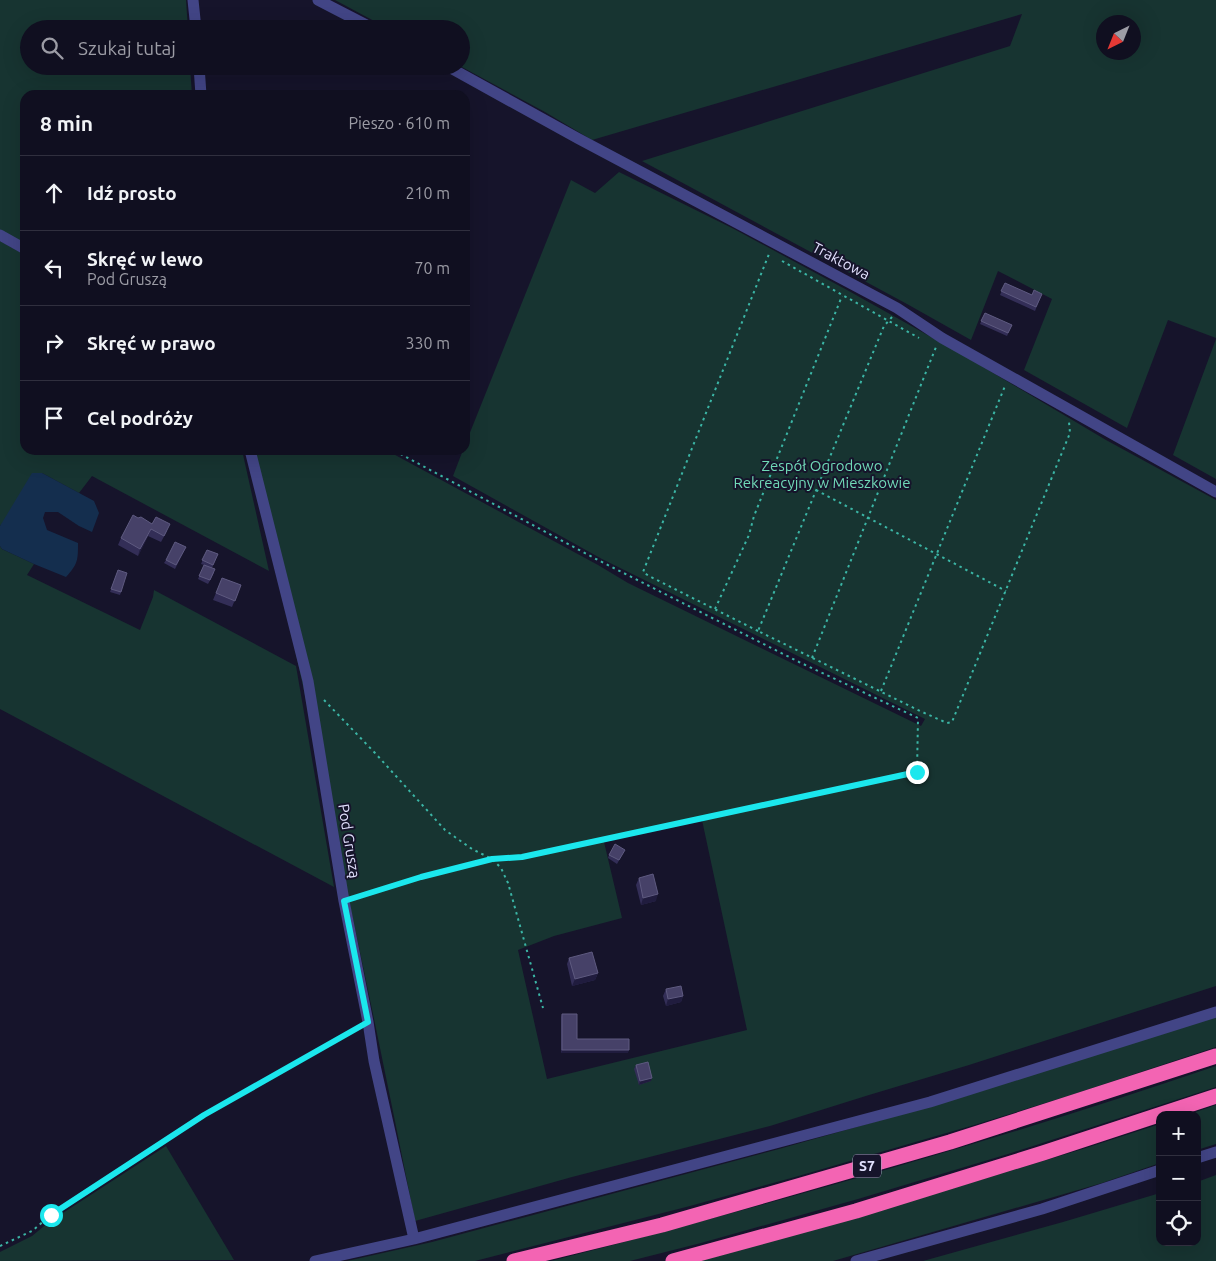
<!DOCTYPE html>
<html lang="pl">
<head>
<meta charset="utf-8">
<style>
	:root { --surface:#100f20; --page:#1e1d2d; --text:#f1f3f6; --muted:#9c9ca5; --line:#302f3e }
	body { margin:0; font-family:Ubuntu,sans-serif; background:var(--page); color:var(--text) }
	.controls { position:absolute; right:15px; bottom:15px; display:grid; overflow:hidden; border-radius:10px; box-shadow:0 5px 20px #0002 }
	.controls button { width:45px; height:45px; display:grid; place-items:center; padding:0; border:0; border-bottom:1px solid var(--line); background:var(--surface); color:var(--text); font:25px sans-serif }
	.compass { position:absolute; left:1096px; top:15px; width:45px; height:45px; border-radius:50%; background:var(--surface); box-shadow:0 5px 20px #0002; rotate:223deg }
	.stop { position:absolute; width:15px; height:15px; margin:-11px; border:4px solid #1be7ed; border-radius:50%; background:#fff }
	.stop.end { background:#1be7ed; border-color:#fff; box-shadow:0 1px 5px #0008 }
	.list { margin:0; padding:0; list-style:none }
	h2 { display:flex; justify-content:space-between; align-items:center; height:65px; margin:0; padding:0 20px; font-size:21px }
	h2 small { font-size:16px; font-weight:400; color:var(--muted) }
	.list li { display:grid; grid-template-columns:32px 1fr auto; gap:15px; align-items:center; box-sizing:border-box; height:75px; padding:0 20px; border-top:1px solid var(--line) }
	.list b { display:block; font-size:19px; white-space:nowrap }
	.list p { margin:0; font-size:16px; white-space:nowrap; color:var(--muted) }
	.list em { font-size:16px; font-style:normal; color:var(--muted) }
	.icon { flex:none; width:28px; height:28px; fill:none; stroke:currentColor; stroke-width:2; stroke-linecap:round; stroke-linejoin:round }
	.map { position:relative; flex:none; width:1216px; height:1261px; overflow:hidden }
	.search { position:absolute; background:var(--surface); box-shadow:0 5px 20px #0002; left:20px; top:20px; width:450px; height:55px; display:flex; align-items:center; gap:12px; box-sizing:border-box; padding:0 18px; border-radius:28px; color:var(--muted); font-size:19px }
	.panel { position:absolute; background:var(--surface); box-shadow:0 5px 20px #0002; left:20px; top:90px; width:450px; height:365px; border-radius:15px }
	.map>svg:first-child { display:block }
	.green { fill:#173431; fill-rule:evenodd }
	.water { fill:#142e4e }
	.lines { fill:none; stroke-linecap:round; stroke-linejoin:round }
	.path { stroke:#3bb5a5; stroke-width:2; stroke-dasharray:2.5 4; stroke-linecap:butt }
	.street { stroke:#424586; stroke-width:11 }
	.highway { stroke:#f364b3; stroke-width:15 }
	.wall { fill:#332e57 }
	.shaded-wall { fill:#201c3e }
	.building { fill:#464168; stroke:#5e5a80 }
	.route { stroke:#1be7ed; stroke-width:6 }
	.labels { text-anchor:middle; stroke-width:4; stroke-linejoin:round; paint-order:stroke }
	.shield { fill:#16142b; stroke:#a4a3be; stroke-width:1 }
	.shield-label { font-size:14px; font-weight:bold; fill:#e1e0fd }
	.street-label { font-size:15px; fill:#e1e0fd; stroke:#16142b }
	.park-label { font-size:15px; fill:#70d9b7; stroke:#16142b }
</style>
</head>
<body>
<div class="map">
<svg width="1216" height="1261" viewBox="0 0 1216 1261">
	<rect width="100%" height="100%" fill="#16142b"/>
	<path class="green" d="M0,0H186L188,29H29V66H190L192,95H25V247L0,232Z
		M335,0H1216V338L1168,320L1127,428L1024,370L1052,299L998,271L971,340L907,304L642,161L1010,46L1022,14L592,140L545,112L460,66H461V29H389ZM1104,22H1134V52H1104Z
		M619,172L734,229L847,290L956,351L1106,440L1216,500V986L969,1065L869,1095L770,1126L572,1177L415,1221C364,963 308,707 251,450H386L598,565L628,583L921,726L925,719L602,559L453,476L463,450H465V445L571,180L595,193ZM702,820L747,1030L547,1079L518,950L554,936L622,918L604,842Z
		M0,241L25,255V450H242L269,571L92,476L79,493L42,473L0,526Z
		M1216,339V479L1173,455Z
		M0,546L2,549L34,564L27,575L140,630L153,597L154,590L296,666L334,887L0,709Z
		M1216,1016V1047L1071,1095L974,1125L795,1177L690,1206L475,1261H347L432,1242L779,1149L955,1099Z
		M1216,1066V1087L1008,1154L858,1199L701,1243L630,1261H551C775,1203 997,1141 1216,1066Z
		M1216,1105V1144L1197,1150V1115H1187Z
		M1160,1124V1163L1102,1183L833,1261H699L845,1221L1086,1148Z
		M166,1146L234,1260L0,1261V1252L32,1236L49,1222Z
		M1216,1175V1261H923L1063,1222L1160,1193V1242H1197V1182Z"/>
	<path class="water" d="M32,473H42L94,501L99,513L92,532L79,526L58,512H45L43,518L47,530L78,543C78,560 78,564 66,577L34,564L2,549L0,546V526Z"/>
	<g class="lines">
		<path class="path" d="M782,261L919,338
			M892,317L884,326L758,631L920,711L947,723L952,722L1070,433L1069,422
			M816,490L1006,591
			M715,609L749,535L754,516L842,296
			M758,631L649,576L643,572L769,254L771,255
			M812,658L936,347
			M881,691L1005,386
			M324,700L375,753L445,830L472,849L492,859L501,868L508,883L543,1008
			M355,897L421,877L492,859L522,857L917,772L918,718L799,662L596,559L393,450
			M0,1246L32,1231L51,1215L204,1115L358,1028"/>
		<path class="street" d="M193,0L196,29
			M318,0L374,29
			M199,66L201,95
			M447,66L579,139L897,308L942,338L1216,492
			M0,235L25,249
			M250,450L308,681L344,901L368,1022L374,1061L414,1239
			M1197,1158L1216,1152
			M315,1261L414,1239L930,1102L1216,1012
			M856,1261L1042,1209L1160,1170"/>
		<path class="highway" d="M514,1261L662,1225L950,1142L1216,1056
			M673,1261L856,1211L1043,1153L1216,1096"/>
	</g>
	<path class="wall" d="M1005,283L1032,295L1042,294L1035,311L1000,295Z
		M985,313L1012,325L1007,336L980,324Z
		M138,518L152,524L167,531L161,542L148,536L138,556L118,545L121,538Z
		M186,547L175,569L164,563L166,560Z
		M207,550L218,554L212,568L214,573L208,584L198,579L204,565L201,564Z
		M118,570L121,592L120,595L110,592Z
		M222,578L241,585L232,607L213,600Z
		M623,853L617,864L608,858L609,855Z
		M639,878L656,901L641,905L636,885Z
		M569,958L598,973L595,980L572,986L567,964Z
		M666,989L683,996L681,1002L666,1006L663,996Z
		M562,1014L577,1039L628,1053H561V1017Z
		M636,1065L651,1081L639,1085L634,1069Z"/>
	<path class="shaded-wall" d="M151,529L148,536L138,556L140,549Z
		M658,894L656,901L641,905L643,898Z
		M598,973L595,980L572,986L575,979Z
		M683,996L681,1002L666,1006L668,999Z
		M562,1050H629L628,1053H561Z
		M652,1078L651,1081L639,1085L640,1081Z"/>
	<path class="building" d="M1005,283L1032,295L1034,290L1042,294L1036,307L1001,291Z
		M985,313L1012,325L1008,333L981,321Z
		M133,515L138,518L141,517L152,524L156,517L170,524L164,536L151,529L140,549L121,538Z
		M175,542L186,547L176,565L166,560Z
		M207,550L218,554L213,565L202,560Z
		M204,565L215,569L210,580L199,576Z
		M118,570L127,573L121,592L111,589Z
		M222,578L241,585L235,601L216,593Z
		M615,844L625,850L619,860L609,855Z
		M653,874L658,894L643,898L639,878Z
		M592,952L598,973L575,979L569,958Z
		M681,986L683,996L668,999L666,989Z
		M562,1014H577V1039H629V1050H562Z
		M648,1062L652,1078L640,1081L636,1065Z"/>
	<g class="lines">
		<path class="route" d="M51,1215L204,1115L368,1022L344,901L421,877L492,859L522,857L917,772"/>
	</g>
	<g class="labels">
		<rect class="shield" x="853" y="1154.5" width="28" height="23" rx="4"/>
		<g class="shield-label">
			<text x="867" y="1171">S7</text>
		</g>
		<g class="street-label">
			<text transform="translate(841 261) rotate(28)" y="5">Traktowa</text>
			<text transform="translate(349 841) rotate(81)" y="5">Pod Gruszą</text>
		</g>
		<g class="park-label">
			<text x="822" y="471">Zespół Ogrodowo<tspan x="822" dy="17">Rekreacyjny w Mieszkowie</tspan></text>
		</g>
	</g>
</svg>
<div class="controls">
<button>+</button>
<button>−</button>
<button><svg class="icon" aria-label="locate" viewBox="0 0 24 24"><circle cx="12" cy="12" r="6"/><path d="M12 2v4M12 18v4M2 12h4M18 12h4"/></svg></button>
</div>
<svg class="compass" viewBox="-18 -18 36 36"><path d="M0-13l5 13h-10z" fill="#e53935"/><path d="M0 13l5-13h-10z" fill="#9c9ca5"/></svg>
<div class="stop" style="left:51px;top:1215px"></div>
<div class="stop end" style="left:917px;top:772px"></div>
<div class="search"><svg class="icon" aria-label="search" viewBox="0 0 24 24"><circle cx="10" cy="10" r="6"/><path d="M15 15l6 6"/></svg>Szukaj tutaj</div>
<section class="panel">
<h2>8 min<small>Pieszo · 610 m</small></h2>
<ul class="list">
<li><svg class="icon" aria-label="ahead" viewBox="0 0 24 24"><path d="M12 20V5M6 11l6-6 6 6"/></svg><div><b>Idź prosto</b></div><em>210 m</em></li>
<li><svg class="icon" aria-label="left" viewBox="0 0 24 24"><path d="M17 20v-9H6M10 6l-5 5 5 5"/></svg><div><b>Skręć w lewo</b><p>Pod Gruszą</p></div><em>70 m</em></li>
<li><svg class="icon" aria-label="right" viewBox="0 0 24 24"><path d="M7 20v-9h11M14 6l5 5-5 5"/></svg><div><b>Skręć w prawo</b></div><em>330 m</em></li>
<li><svg class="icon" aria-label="arrive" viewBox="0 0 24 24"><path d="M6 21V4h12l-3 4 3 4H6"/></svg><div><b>Cel podróży</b></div></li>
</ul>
</section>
</div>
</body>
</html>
